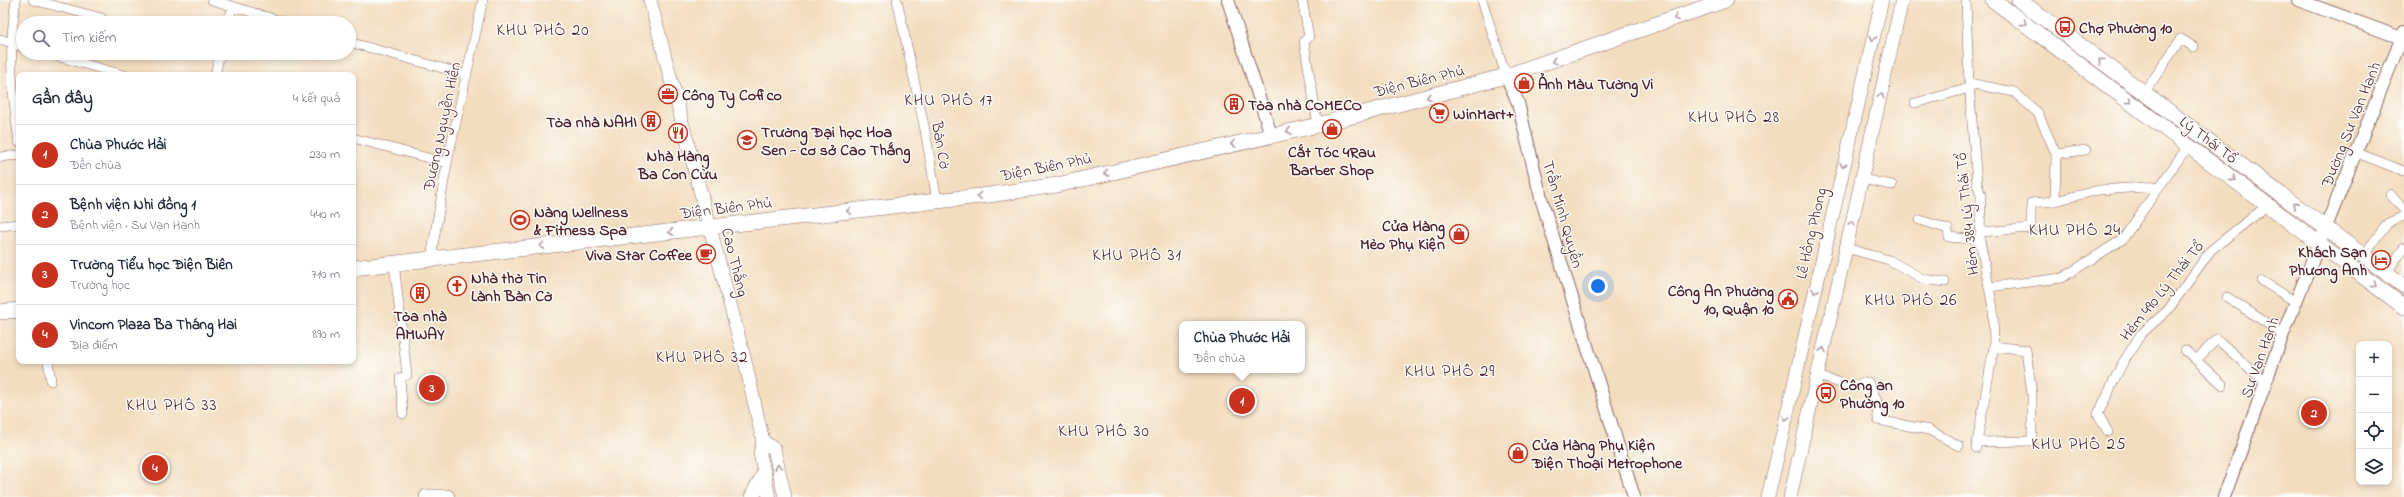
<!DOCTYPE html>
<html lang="vi">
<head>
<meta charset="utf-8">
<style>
	:root { --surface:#fff; --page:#f2f2f3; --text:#1f2937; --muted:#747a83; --line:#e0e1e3; --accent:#c8321e }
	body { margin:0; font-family:"Indie Flower",sans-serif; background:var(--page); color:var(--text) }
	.controls { position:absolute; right:12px; bottom:12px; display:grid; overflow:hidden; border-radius:8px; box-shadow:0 2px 6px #0003 }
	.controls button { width:36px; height:36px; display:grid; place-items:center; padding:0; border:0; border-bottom:1px solid var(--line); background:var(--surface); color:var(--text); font:20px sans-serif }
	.you { position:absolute; left:1598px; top:286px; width:14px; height:14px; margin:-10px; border:3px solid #fff; border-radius:50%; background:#1a73e8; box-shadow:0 0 0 6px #1a73e833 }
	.badge { display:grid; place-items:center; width:26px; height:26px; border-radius:50%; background:var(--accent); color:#fff; font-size:13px; font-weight:700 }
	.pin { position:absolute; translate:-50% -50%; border:2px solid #fff; box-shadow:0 1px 4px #0006 }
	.popup { position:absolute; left:1179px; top:321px; width:126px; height:52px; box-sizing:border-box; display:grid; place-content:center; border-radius:8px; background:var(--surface); filter:drop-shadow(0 1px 3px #0005); font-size:13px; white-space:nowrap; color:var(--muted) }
	.popup b { font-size:15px; color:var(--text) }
	.popup::after { content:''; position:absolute; left:50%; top:100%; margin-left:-8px; border:8px solid transparent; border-top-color:var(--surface) }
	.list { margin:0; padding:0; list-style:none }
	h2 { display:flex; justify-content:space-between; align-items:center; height:52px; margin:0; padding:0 16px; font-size:17px }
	h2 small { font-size:13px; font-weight:400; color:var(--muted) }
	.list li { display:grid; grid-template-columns:26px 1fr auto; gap:12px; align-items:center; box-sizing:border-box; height:60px; padding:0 16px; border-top:1px solid var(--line) }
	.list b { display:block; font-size:15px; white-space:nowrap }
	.list p { margin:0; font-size:13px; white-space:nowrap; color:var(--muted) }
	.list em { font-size:13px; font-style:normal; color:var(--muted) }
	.icon { flex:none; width:22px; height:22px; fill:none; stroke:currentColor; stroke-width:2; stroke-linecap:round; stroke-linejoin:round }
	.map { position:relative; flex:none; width:2404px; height:497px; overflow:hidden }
	.search { position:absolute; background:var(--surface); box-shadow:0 2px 6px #0003; left:16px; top:16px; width:340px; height:44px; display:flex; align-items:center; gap:10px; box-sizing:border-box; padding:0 14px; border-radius:22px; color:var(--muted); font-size:15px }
	.panel { position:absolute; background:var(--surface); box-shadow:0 2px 6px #0003; left:16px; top:72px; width:340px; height:292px; border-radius:8px }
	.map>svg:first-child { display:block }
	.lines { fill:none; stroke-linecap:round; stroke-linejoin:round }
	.minor-casing { stroke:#85625f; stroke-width:10 }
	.tertiary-casing { stroke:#85625f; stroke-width:14 }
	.secondary-casing { stroke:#85625f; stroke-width:14 }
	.primary-casing { stroke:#85625f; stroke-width:16 }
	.minor { stroke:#fff; stroke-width:9 }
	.tertiary { stroke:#fff; stroke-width:12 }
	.secondary { stroke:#fff; stroke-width:13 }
	.primary { stroke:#fff; stroke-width:15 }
	.oneway { stroke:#ae9aa0 }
	.labels { text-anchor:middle; stroke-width:3; stroke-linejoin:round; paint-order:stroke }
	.poi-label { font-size:16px; font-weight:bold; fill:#4a1f2b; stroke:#fdfcf7; text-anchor:start }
	.street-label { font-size:16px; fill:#4a1f2b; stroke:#fdfcf7 }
	.neighbourhood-label { font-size:17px; letter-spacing:1px; fill:#4a1f2b; stroke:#fdfcf7 }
</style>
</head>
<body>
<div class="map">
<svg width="2404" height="497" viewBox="0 0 2404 497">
	<rect width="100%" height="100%" fill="#fdfcf7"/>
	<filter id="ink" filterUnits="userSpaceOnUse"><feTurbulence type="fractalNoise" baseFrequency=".025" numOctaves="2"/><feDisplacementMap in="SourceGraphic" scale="8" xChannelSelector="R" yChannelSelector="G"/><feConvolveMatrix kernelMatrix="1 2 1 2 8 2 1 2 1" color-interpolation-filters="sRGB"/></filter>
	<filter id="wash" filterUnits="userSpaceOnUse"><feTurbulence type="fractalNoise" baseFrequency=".012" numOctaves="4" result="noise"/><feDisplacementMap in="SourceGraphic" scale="16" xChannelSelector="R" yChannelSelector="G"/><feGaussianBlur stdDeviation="0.9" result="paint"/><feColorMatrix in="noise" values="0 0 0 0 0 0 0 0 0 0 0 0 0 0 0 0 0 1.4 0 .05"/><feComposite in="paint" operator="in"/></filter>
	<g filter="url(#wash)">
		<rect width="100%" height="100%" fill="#f3ddbf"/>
	</g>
	<g filter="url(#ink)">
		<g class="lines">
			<defs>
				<path id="minor" d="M16,0C8,49 12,93 19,142
					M33,0L102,18
					M212,0L287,23
					M897,0L925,130L937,201
					M1302,0L1309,37L1304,42L1318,125
					M1482,0L1506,76
					M1966,0L1969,83L1977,184L1981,195L1980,240L1993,308L1994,346L1976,448
					M228,23L233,6
					M0,39L23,47
					M349,42L467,75
					M45,53L124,75
					M215,75L220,53
					M1969,83L2014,92L2038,113L2056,154L2055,201
					M2144,93L2181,39L2194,47
					M1915,103L1970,88
					M353,138L447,163
					M2357,153L2404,171
					M2056,154L2086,150
					M0,157L19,155
					M1862,179L1892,185
					M2390,194L2404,210
					M1920,220L1948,229L1949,237L1980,240
					M0,226L19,224
					M1980,232L2031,228V203L2055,201L2099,190L2160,186
					M1846,248L1889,260L1923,279L1945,282
					M2363,256L2388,223L2404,216
					M431,258L447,163L483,0
					M394,263L407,375L400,378L403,414
					M2386,273L2404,248
					M2262,281L2296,302
					M1989,287L2062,278L2123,239L2188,146
					M2227,297L2283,334
					M2185,350L2196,360L2217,339L2267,384
					M2196,360L2223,385
					M48,361L51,381
					M1817,376L1851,386L1868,382L1877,401L1878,420L1929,430L1959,446
					M2108,432L2098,414L2121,366L2141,334L2168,310L2211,250L2268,205
					M1977,442L2032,441V394L2026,350L1994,346"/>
				<path id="tertiary" d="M1228,0L1271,135
					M2298,0L2404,39
					M1506,76L1518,103L1541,198L1634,497
					M2224,497L2283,334L2404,32"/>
				<path id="secondary" d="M650,0L745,361L763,441L760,453L769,497
					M763,441L774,449L785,497
					M1768,497L1882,0
					M1790,497L1902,0"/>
				<path id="primary" d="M1993,0L2404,307
					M2019,0L2404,286
					M353,268L989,195L1057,185L1318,125L1506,76L1726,0
					M0,312L19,310
					M427,497H447
					M752,497L764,474"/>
			</defs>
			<use href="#minor" class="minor-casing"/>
			<use href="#tertiary" class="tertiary-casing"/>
			<use href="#secondary" class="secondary-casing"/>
			<use href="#primary" class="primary-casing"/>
			<use href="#minor" class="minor"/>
			<use href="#tertiary" class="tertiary"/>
			<use href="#secondary" class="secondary"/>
			<use href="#primary" class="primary"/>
		</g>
		<defs><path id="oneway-chevron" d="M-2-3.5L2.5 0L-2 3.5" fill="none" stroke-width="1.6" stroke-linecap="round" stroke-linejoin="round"/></defs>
		<g class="oneway">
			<use href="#oneway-chevron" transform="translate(1676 18) rotate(160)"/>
			<use href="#oneway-chevron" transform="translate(2024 23) rotate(37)"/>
			<use href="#oneway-chevron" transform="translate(1873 38) rotate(104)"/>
			<use href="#oneway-chevron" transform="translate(1554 61) rotate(161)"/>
			<use href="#oneway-chevron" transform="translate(2101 61) rotate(-143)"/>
			<use href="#oneway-chevron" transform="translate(1881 96) rotate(-77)"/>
			<use href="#oneway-chevron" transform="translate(1429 97) rotate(165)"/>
			<use href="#oneway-chevron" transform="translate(2129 101) rotate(37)"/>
			<use href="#oneway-chevron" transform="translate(1289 131) rotate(168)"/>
			<use href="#oneway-chevron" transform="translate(1233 144) rotate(166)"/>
			<use href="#oneway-chevron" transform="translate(1843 165) rotate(103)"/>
			<use href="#oneway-chevron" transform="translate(1106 173) rotate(167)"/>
			<use href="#oneway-chevron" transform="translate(2233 179) rotate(37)"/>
			<use href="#oneway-chevron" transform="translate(979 196) rotate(174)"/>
			<use href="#oneway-chevron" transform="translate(2295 205) rotate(-144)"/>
			<use href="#oneway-chevron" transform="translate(849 211) rotate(173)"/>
			<use href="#oneway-chevron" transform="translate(1852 223) rotate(-77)"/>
			<use href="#oneway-chevron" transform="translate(671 232) rotate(174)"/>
			<use href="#oneway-chevron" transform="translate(542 246) rotate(173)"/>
			<use href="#oneway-chevron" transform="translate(2374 285) rotate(37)"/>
			<use href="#oneway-chevron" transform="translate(1815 291) rotate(102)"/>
			<use href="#oneway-chevron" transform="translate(1823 350) rotate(-78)"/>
			<use href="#oneway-chevron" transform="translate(1786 418) rotate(103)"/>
			<use href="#oneway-chevron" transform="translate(778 467) rotate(-103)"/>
		</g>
	</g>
	<defs>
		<symbol id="bus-ring" viewBox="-11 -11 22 22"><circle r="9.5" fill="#fdfcf7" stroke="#c8321e" stroke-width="1.5"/><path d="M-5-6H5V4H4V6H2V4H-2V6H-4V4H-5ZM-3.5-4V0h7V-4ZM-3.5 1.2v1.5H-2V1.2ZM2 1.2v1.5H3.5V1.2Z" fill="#c8321e"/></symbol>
		<symbol id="shop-ring" viewBox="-11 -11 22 22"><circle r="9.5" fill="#fdfcf7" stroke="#c8321e" stroke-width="1.5"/><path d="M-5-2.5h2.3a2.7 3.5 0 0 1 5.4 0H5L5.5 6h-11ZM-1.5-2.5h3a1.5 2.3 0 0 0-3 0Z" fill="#c8321e"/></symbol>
		<symbol id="office-ring" viewBox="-11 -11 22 22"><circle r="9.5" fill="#fdfcf7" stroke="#c8321e" stroke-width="1.5"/><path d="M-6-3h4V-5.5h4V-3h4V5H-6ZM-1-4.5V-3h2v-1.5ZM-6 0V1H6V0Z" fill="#c8321e"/></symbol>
		<symbol id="building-ring" viewBox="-11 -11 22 22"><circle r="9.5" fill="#fdfcf7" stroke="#c8321e" stroke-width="1.5"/><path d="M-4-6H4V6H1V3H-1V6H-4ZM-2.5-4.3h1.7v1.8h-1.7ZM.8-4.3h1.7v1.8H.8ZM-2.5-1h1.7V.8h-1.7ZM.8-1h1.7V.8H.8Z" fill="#c8321e"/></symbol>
		<symbol id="supermarket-ring" viewBox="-11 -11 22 22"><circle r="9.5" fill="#fdfcf7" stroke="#c8321e" stroke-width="1.5"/><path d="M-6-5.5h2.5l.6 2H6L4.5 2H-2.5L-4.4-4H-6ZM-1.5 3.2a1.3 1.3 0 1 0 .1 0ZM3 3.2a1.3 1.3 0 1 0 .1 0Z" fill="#c8321e"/></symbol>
		<symbol id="restaurant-ring" viewBox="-11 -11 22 22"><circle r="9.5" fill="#fdfcf7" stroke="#c8321e" stroke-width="1.5"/><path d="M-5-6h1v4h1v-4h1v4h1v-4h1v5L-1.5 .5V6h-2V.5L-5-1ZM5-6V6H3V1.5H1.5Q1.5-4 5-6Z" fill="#c8321e"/></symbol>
		<symbol id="university-ring" viewBox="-11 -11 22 22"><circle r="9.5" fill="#fdfcf7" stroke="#c8321e" stroke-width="1.5"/><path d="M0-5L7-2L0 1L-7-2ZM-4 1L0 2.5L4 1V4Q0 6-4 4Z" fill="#c8321e"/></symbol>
		<symbol id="stadium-ring" viewBox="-11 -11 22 22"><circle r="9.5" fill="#fdfcf7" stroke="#c8321e" stroke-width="1.5"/><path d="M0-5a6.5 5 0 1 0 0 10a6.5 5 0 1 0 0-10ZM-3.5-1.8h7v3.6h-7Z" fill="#c8321e"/></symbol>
		<symbol id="cafe-ring" viewBox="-11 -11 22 22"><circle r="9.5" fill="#fdfcf7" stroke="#c8321e" stroke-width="1.5"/><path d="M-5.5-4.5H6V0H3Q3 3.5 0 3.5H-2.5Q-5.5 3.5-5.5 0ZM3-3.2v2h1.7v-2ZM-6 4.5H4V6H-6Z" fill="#c8321e"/></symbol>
		<symbol id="hotel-ring" viewBox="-11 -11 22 22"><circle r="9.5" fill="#fdfcf7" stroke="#c8321e" stroke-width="1.5"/><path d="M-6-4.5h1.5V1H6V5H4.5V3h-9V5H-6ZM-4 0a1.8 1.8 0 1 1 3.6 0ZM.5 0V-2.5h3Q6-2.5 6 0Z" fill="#c8321e"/></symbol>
		<symbol id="church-ring" viewBox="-11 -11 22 22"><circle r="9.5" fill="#fdfcf7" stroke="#c8321e" stroke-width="1.5"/><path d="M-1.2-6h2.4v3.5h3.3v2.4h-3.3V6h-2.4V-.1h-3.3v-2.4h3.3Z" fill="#c8321e"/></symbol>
		<symbol id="civic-ring" viewBox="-11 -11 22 22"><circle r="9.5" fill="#fdfcf7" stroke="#c8321e" stroke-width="1.5"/><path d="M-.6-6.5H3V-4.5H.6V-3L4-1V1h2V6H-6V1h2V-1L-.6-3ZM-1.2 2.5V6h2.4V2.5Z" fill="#c8321e"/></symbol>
	</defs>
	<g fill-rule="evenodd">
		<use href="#bus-ring" x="2054" y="16" width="22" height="22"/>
		<use href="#shop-ring" x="1513" y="72" width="22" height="22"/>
		<use href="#office-ring" x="657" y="83" width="22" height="22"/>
		<use href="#building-ring" x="1223" y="93" width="22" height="22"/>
		<use href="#supermarket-ring" x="1428" y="102" width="22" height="22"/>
		<use href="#building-ring" x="640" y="110" width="22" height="22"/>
		<use href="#shop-ring" x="1321" y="118" width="22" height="22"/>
		<use href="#restaurant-ring" x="667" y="122" width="22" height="22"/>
		<use href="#university-ring" x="736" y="129" width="22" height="22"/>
		<use href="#stadium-ring" x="509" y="209" width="22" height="22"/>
		<use href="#shop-ring" x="1448" y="223" width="22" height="22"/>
		<use href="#cafe-ring" x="695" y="243" width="22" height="22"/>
		<use href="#hotel-ring" x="2370" y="249" width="22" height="22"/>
		<use href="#church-ring" x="446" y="275" width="22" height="22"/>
		<use href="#building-ring" x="409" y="282" width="22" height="22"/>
		<use href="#civic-ring" x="1777" y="288" width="22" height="22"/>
		<use href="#bus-ring" x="1815" y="382" width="22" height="22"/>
		<use href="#shop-ring" x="1507" y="442" width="22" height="22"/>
	</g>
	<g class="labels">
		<g class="poi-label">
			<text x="2079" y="33">Chợ Phường 10</text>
			<text x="1538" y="89">Ảnh Màu Tường Vi</text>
			<text x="682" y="100">Công Ty Cofico</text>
			<text x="1248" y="110">Tòa nhà COMECO</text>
			<text x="1453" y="119">WinMart+</text>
			<text x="637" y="127" text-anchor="end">Tòa nhà NAHI</text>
			<text x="761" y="137">Trường Đại học Hoa<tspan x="761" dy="18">Sen - cơ sở Cao Thắng</tspan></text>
			<text x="1332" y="157" text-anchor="middle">Cắt Tóc 4Rau<tspan x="1332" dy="18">Barber Shop</tspan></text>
			<text x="678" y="161" text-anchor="middle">Nhà Hàng<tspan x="678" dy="18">Ba Con Cừu</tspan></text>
			<text x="534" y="217">Nàng Wellness<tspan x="534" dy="18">&amp; Fitness Spa</tspan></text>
			<text x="1445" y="231" text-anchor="end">Cửa Hàng<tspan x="1445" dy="18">Mèo Phụ Kiện</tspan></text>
			<text x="2367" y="257" text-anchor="end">Khách Sạn<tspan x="2367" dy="18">Phương Anh</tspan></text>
			<text x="692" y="260" text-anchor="end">Viva Star Coffee</text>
			<text x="471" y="283">Nhà thờ Tin<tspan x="471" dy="18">Lành Bàn Cờ</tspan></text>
			<text x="1774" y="296" text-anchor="end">Công An Phường<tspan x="1774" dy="18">10, Quận 10</tspan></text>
			<text x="420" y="321" text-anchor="middle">Tòa nhà<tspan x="420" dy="18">AMWAY</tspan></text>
			<text x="1840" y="390">Công an<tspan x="1840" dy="18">Phường 10</tspan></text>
			<text x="1532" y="450">Cửa Hàng Phụ Kiện<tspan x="1532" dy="18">Điện Thoại Metrophone</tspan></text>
		</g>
		<g class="street-label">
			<text transform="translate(1419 80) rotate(-14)" y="6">Điện Biên Phủ</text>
			<text transform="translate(2350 124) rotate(-68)" y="6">Đường Sư Vạn Hạnh</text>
			<text transform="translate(441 126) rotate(-78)" y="6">Đường Nguyễn Hiền</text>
			<text transform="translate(2209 139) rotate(37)" y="6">Lý Thái Tổ</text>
			<text transform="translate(942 145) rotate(80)" y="6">Bàn Cờ</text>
			<text transform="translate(1046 166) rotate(-11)" y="6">Điện Biên Phủ</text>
			<text transform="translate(726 207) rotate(-7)" y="6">Điện Biên Phủ</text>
			<text transform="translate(1564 214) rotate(74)" y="6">Trần Minh Quyền</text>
			<text transform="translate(1966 214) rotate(-96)" y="6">Hẻm 384 Lý Thái Tổ</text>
			<text transform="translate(1810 233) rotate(-77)" y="6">Lê Hồng Phong</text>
			<text transform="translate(736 262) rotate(76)" y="6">Cao Thắng</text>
			<text transform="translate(2161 290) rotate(-51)" y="6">Hẻm 490 Lý Thái Tổ</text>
			<text transform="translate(2259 357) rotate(-70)" y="6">Sư Vạn Hạnh</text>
		</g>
		<g class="neighbourhood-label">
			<text x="543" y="35">KHU PHỐ 20</text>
			<text x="949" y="105">KHU PHỐ 17</text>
			<text x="1734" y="122">KHU PHỐ 28</text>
			<text x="2075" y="235">KHU PHỐ 24</text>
			<text x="1137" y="260">KHU PHỐ 31</text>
			<text x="1911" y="305">KHU PHỐ 26</text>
			<text x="702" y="362">KHU PHỐ 32</text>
			<text x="1450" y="376">KHU PHỐ 29</text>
			<text x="172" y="410">KHU PHỐ 33</text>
			<text x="1104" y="436">KHU PHỐ 30</text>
			<text x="2079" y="449">KHU PHỐ 25</text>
		</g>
	</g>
</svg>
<div class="controls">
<button>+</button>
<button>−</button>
<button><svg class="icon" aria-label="locate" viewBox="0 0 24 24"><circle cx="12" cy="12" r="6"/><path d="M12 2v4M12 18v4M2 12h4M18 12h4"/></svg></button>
<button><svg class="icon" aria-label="layers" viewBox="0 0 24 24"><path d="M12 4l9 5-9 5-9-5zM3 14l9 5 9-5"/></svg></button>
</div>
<div class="you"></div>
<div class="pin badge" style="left:1242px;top:401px">1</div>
<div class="popup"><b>Chùa Phước Hải</b>Đền chùa</div>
<div class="pin badge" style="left:2314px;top:413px">2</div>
<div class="pin badge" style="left:432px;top:388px">3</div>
<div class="pin badge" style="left:155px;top:468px">4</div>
<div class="search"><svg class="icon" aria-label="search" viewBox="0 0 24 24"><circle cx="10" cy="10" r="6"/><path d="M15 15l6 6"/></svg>Tìm kiếm</div>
<section class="panel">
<h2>Gần đây<small>4 kết quả</small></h2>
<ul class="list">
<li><span class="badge">1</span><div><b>Chùa Phước Hải</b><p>Đền chùa</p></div><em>230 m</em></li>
<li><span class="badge">2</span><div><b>Bệnh viện Nhi đồng 1</b><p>Bệnh viện · Sư Vạn Hạnh</p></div><em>440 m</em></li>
<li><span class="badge">3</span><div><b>Trường Tiểu học Điện Biên</b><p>Trường học</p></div><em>710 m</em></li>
<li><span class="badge">4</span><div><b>Vincom Plaza Ba Tháng Hai</b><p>Địa điểm</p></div><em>890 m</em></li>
</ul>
</section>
</div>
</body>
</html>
